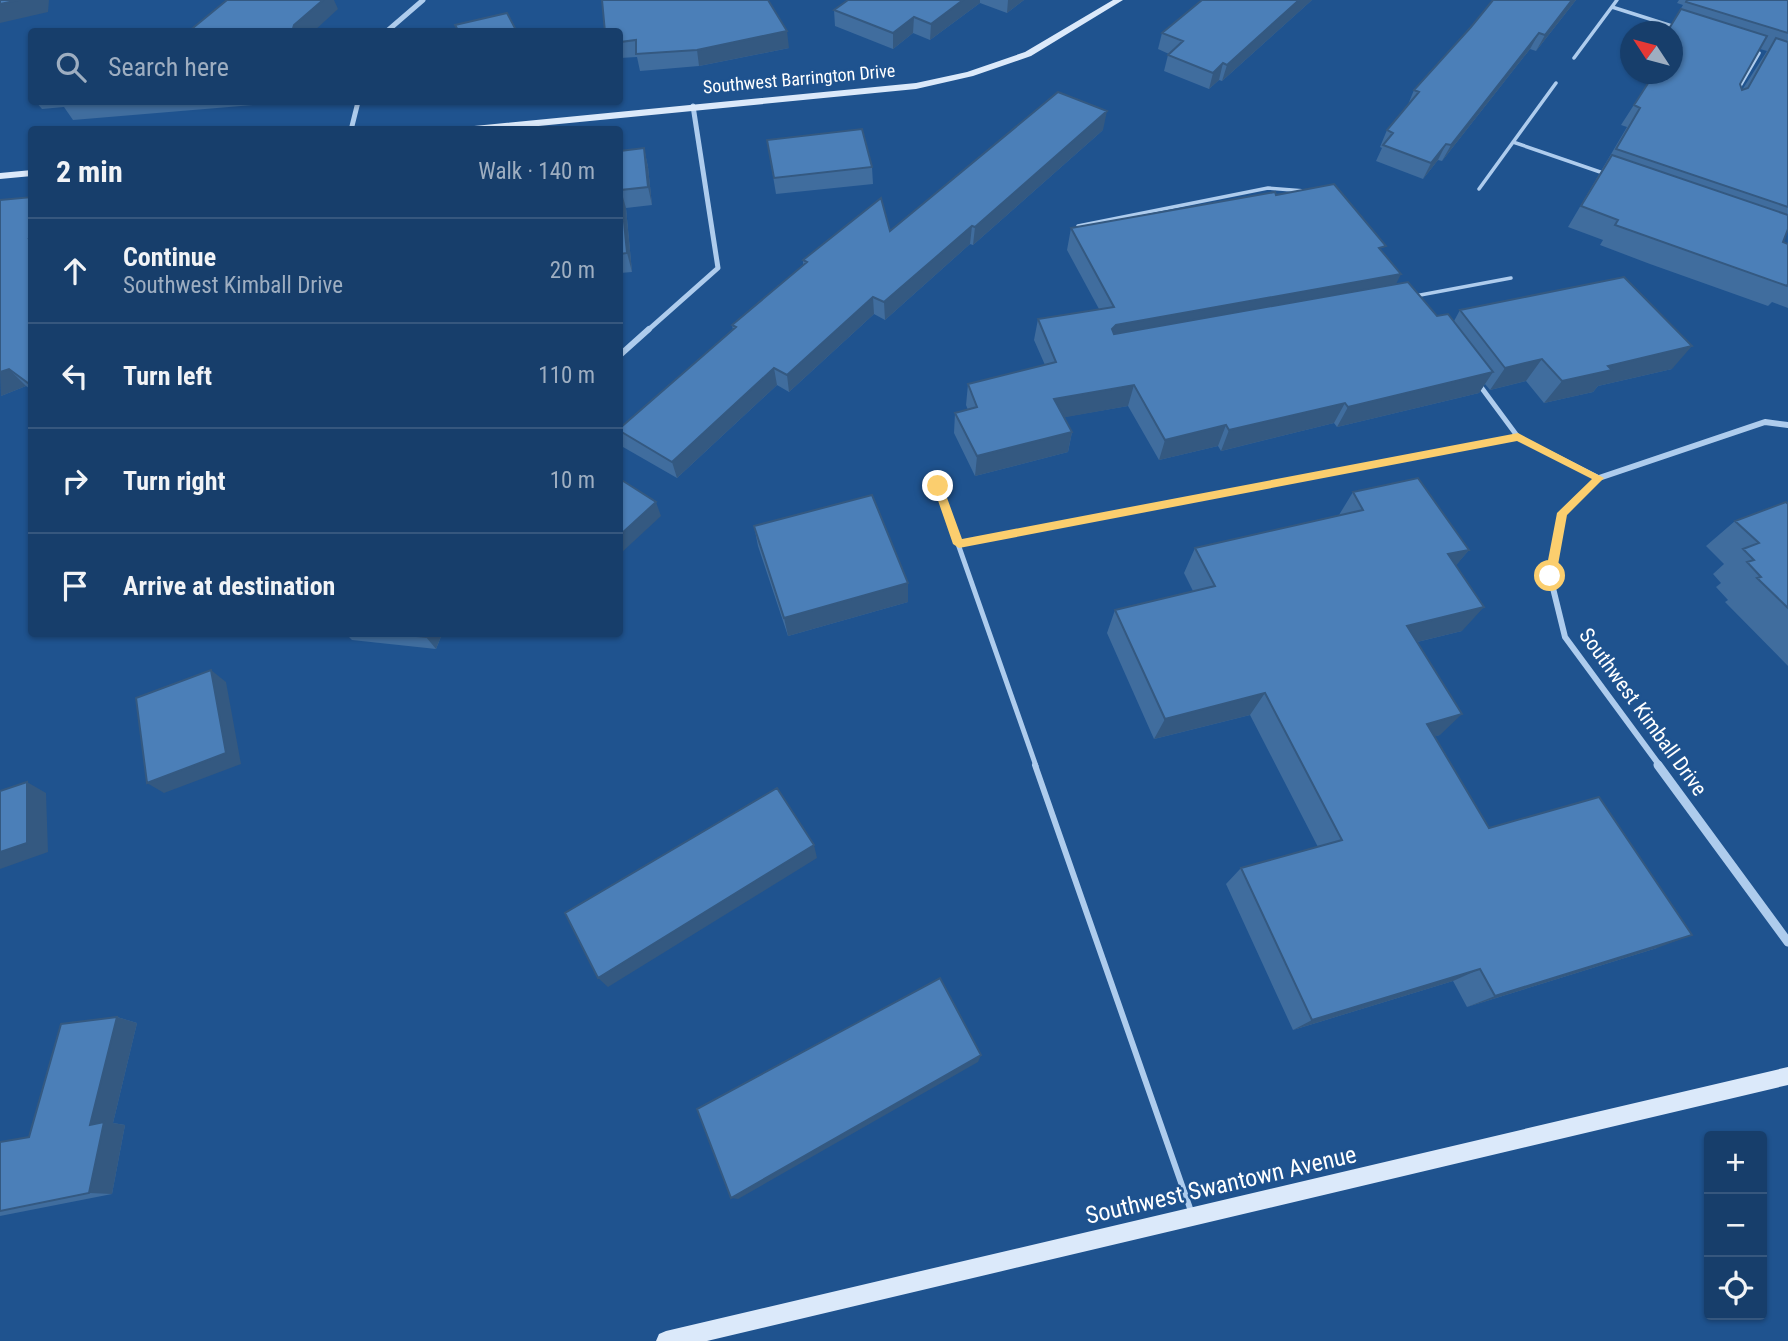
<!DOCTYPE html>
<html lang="en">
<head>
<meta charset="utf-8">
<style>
	:root { --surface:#173e6b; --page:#244973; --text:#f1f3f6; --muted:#9eaec1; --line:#36577e }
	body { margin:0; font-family:"Roboto Condensed",sans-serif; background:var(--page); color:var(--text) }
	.controls { position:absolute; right:21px; bottom:21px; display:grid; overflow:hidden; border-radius:7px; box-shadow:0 2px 5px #0004 }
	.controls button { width:63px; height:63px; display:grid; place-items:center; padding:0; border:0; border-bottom:2px solid var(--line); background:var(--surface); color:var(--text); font:35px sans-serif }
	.compass { position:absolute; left:1620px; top:21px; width:63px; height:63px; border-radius:50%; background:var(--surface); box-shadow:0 2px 5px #0004; rotate:306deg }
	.stop { position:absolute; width:21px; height:21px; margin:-16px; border:5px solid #fbce6e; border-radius:50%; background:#fff }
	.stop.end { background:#fbce6e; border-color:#fff; box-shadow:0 2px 7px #0008 }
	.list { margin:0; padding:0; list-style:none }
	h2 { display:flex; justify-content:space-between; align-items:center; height:91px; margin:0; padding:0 28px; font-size:30px }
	h2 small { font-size:23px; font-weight:400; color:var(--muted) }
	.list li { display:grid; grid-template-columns:46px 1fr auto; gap:21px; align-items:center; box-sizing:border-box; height:105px; padding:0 28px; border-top:2px solid var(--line) }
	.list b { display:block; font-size:26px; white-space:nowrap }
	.list p { margin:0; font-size:23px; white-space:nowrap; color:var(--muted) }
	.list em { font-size:23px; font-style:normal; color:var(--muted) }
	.icon { flex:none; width:38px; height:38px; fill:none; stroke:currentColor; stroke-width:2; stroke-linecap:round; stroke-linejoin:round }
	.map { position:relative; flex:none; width:1788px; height:1341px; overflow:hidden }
	.search { position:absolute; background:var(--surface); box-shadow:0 2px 5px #0004; left:28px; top:28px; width:595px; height:77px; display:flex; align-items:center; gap:18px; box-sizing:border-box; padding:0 24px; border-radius:7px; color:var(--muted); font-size:26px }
	.panel { position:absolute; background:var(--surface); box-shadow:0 2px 5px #0004; left:28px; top:126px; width:595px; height:511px; border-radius:7px }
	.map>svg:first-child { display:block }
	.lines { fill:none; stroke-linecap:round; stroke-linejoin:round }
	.lane-far2 { stroke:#aecced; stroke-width:3.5 }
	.lane-far1 { stroke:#aecced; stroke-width:5 }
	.lane { stroke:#aecced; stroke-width:6 }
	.street-far2 { stroke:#aecced; stroke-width:5 }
	.street-far1 { stroke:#aecced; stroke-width:6 }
	.street { stroke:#aecced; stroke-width:9 }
	.secondary { fill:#dbe9fa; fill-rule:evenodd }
	.wall { fill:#406d9e; fill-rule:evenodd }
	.shaded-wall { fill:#345981 }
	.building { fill:#4b7fb8; stroke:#345981; stroke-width:2 }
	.route { fill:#fbce6e }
	.labels { text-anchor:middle; stroke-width:5; stroke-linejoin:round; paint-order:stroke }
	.far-street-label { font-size:18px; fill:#fff; stroke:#1f538f }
	.street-label { font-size:21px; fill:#fff; stroke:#1f538f }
	.near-street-label { font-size:24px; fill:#fff; stroke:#1f538f }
</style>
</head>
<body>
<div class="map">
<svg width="1788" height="1341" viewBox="0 0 1788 1341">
	<rect width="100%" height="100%" fill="#1f538f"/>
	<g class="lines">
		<path class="lane-far2" d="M1612,7L1675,27
			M1574,58L1617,0
			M1737,91L1759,53
			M1513,142L1606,174
			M1479,189L1556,83
			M1078,226L1268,188L1305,191
			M1415,296L1511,278"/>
		<path class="lane-far1" d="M1478,383L1518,437L1599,478
			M938,487L1036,766
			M959,543L1518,437"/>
		<path class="lane" d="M1035,765L1192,1214"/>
		<path class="street-far2" d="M386,32L423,0
			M351,130L358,102
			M647,331L718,268L693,106"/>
		<path class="street-far1" d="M620,355L649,329
			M1660,766L1565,637L1550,576L1562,513L1599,478L1765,422L1788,425"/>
		<path class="street" d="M1658,765L1788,942"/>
		<path class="secondary" d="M1113,0H1123L1031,56L973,76L916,89L498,130H460L464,127L916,83L967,72L1025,52Z
			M32,170V176L0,179V173Z
			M1788,1067V1085L707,1341H656L659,1334L666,1331Z"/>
	</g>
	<path class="wall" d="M848,0H1024L1007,13L980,3L930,40L913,33L893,49L835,26L834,10Z
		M1312,0L1222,81L1219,80L1209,89L1164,71L1168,55L1169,54L1158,49L1162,33Z
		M1493,0H1576L1536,51L1530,49L1442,161L1438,160L1423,179L1376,161L1382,148L1380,147L1387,130L1407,107L1414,90L1471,27Z
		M1679,0H1788V229L1783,242L1788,244V308L1772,302L1768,306L1650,264L1600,245L1603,240L1568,227L1627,127L1621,125L1648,83L1636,80L1640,74H1672L1667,32L1683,5L1677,3ZM1760,49L1767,51L1742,90L1740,84Z
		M620,32L789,48L699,66L640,71L637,57L620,58Z
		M36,102H266V104L73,120L64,107L42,109Z
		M1103,130L973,245L970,244L885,320L874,314L789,392L777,385L677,478L623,447L620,436V428L733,330L732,325L803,265V260L890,231Z
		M767,140L872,167L873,184L776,194Z
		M644,148L648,167L652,205L626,208L632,272L620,273V151Z
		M1276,195L1383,253L1396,284L1437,316L1454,321L1460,310L1672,369L1598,386L1593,392L1544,403L1526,381L1490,390L1485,384L1479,393L1337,427L1334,423L1221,451L1218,446L1159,460L1128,406L1064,417L1072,432L1068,452L975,476L954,433L955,413L968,410L966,405L968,384L1045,365L1034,340L1038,319L1099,309L1067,250L1071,228Z
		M32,197V390L26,386L1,396L0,200Z
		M1353,492L1469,550L1455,566L1462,631L1417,642L1440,735L1434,736L1489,828L1657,948L1467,1007L1453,981L1293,1030L1226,884L1241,868L1318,847L1250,715L1154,739L1107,633L1115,610L1193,591L1184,573L1195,548L1339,515Z
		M1788,504V666L1725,602L1728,600L1716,587L1721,583L1713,574L1724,564L1706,546L1735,521Z
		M754,526L908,602L788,636L758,546Z
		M346,634H442L436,649L352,640Z
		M117,1017L137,1023L113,1123L125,1125L112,1194L0,1216V1142L29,1137Z"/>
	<path class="shaded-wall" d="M19,0H49L48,12L0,23V4Z
		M317,0H334L338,9L313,32H292L294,25Z
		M963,0H980V3L930,40L931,24Z
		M1008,0H1024L1007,13Z
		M1299,0H1312L1222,81L1227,65Z
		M1572,0H1576L1536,51L1545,35Z
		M914,17L913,33L893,49V33Z
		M787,31L789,48L699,66L697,50Z
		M1539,33L1530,49L1442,161L1451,145Z
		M1223,63L1219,80L1209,89L1213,73Z
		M1107,111L1103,130L973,245L975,227Z
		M1446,144L1438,160L1423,179L1431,163Z
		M644,148L648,167L652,205L648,187Z
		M621,190L626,208L632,272L627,253Z
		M972,226L970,244L885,320L884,302Z
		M1401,274L1390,296L1107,350L1112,329L1116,325Z
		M873,297L874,314L789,392L787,375Z
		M1692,346L1672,369L1598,386L1593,392L1544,403L1562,381L1608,366Z
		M1542,359L1526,381L1490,390L1505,368Z
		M774,368L777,385L677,478L672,462Z
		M9,369L26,386L1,396L0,372Z
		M1493,372L1479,393L1337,427L1348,407Z
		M1134,385L1128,406L1050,420L1054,399Z
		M1345,403L1334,423L1221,451L1229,430Z
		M1226,425L1218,446L1159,460L1165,440Z
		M1072,432L1068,452L975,476L977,456Z
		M656,502L661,516L620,554V535Z
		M1469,550L1448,575V554Z
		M908,583V602L788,636L784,618Z
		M1484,607L1462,631L1388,649L1407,626Z
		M427,634H442L436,649L426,637Z
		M211,670L226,682L241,764L164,793L147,783Z
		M1265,693L1250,715L1154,739L1165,719Z
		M1462,714L1440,735L1405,744L1427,724Z
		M27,782L46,793L48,852L0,869V852Z
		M814,845L817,858L608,987L598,978Z
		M1692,935L1657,948L1467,1007L1495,996Z
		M1480,969L1453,981L1293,1030L1312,1020Z
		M117,1017L137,1023L113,1123L125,1125L112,1194L89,1193L90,1125Z
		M981,1055L978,1062L738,1199L731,1198Z"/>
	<path class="building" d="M0,0H19L0,4Z
		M227,0H323L294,25L292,32H188Z
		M602,0H768L787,31L697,50L636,54V40L620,42V32H605Z
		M848,0H963L931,24L914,17L893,33L834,10Z
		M1202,0H1299L1227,65L1223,63L1213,73L1168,55L1183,41L1162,33Z
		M1493,0H1572L1545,35L1539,33L1451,145L1446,144L1431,163L1383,145L1393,133L1387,130L1419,92L1414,90L1471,27Z
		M1687,0H1788V33L1686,2Z
		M1681,9L1767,36L1740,84L1742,90L1748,88L1776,38L1788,42V207L1616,149L1640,108L1634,105L1654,74H1672V32H1667Z
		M507,13L517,32H459L455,25Z
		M1058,92L1107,111L975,227L972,226L884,302L873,297L787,375L774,368L672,462L620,431V428L736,327L732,325L807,262L803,260L881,198L890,231Z
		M62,102H86L61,103Z
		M862,129L872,167L774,178L767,140Z
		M644,148L648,187L621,190L627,253L620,254V151Z
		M1612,155L1788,215V229L1783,242L1788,244V284L1787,286L1615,225L1618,220L1581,206Z
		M1334,184L1386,246L1379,248L1401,274L1116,325L1112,329L1114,334L1408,282L1437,316L1448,314L1493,372L1348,407L1345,403L1229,430L1226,425L1165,440L1134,385L1054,399L1072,432L977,456L955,413L977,407L968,384L1056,362L1038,319L1114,307L1071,228L1275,192L1276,195Z
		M32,197V239H29L32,246V386L9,369L0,372V200Z
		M1624,277L1692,346L1608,366L1612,370L1562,381L1542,359L1505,368L1460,310Z
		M1418,478L1469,550L1448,554L1484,607L1407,626L1462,714L1427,724L1489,828L1599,797L1692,935L1495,996L1480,969L1312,1020L1241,868L1342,840L1265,693L1165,719L1115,610L1215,586L1195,548L1363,510L1353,492Z
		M620,479L656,502L620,535Z
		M872,495L908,583L784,618L754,526Z
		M1786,502L1788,504V608L1757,578L1761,577L1747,562L1754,560L1743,549L1759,543L1735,521Z
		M396,634H427L426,637Z
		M211,670L226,753L147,783L136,698Z
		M27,782V843L0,852V791Z
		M777,788L814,845L598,978L565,913Z
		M940,978L981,1055L731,1198L697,1109Z
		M117,1017L90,1125L104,1122L89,1193L0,1211V1142L29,1137L61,1024Z"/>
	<path class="route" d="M1518,433L1604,478L1567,515L1556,576L1550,581L1545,576L1557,513L1592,479L1517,441L959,548L953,544L933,486L942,484L962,539Z"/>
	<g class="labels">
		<g class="far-street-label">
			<text transform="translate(799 79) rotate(-5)" y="6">Southwest Barrington Drive</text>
		</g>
		<g class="street-label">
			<text transform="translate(1643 712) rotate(54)" y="7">Southwest Kimball Drive</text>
		</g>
		<g class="near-street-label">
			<text transform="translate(1221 1185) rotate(-13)" y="8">Southwest Swantown Avenue</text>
		</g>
	</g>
</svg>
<div class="controls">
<button>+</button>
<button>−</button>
<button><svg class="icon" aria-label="locate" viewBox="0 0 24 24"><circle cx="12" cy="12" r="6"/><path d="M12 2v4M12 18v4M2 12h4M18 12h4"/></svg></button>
</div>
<svg class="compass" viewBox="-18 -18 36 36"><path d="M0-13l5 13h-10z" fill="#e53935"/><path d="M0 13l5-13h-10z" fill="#9eaec1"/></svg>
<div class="stop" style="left:1550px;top:576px"></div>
<div class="stop end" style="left:938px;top:486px"></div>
<div class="search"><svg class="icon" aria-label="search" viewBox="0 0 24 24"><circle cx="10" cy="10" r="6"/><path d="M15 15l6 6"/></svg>Search here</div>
<section class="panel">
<h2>2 min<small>Walk · 140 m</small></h2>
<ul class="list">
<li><svg class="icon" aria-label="ahead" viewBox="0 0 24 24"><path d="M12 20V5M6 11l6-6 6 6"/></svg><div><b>Continue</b><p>Southwest Kimball Drive</p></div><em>20 m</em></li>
<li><svg class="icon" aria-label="left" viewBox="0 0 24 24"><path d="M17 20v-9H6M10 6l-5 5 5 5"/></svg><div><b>Turn left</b></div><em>110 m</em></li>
<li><svg class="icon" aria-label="right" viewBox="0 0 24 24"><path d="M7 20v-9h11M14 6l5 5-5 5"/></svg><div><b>Turn right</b></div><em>10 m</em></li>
<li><svg class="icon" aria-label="arrive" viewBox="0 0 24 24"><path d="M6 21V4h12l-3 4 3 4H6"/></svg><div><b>Arrive at destination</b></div></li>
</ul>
</section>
</div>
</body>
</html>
